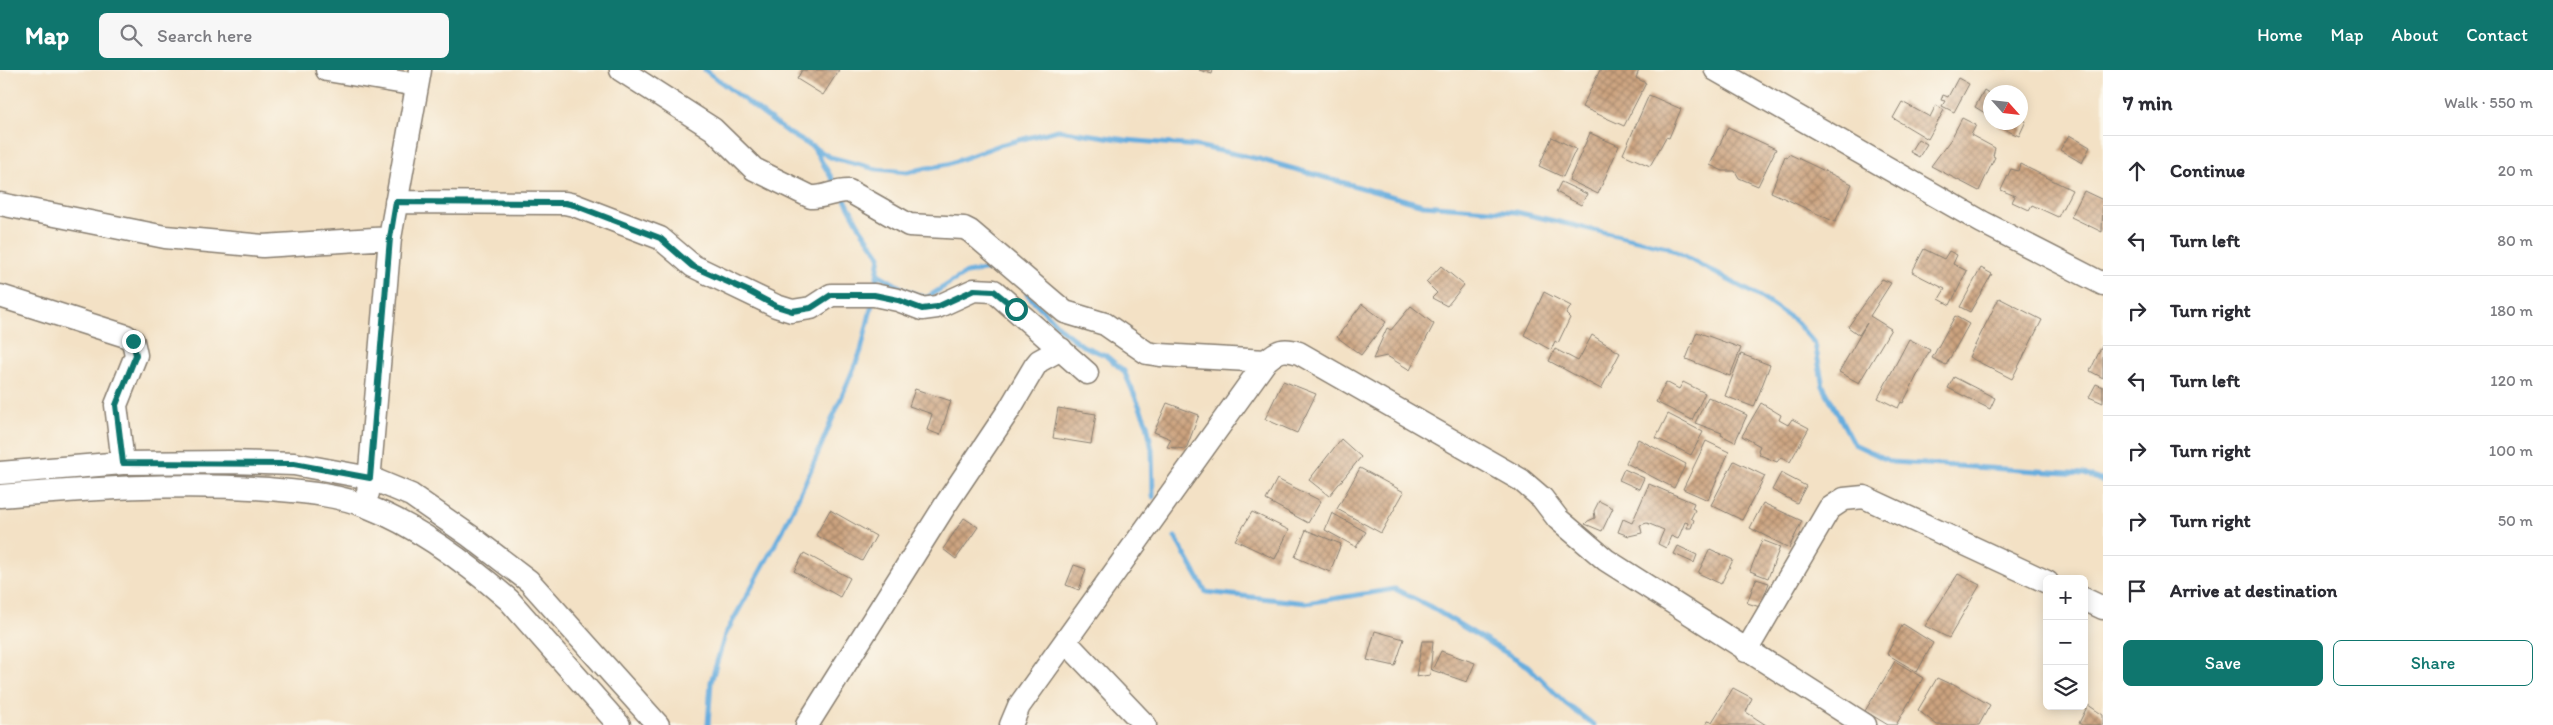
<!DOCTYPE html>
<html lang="en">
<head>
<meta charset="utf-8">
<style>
	:root { --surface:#fff; --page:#f7f7f7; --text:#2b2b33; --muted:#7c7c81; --line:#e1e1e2; --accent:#0f766e }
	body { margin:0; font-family:Itim,sans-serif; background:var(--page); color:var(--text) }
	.controls { position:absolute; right:15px; bottom:15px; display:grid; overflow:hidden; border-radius:8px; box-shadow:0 2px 12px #0003 }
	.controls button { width:45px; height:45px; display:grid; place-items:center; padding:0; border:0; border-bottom:1px solid var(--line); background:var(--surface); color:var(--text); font:25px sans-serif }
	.compass { position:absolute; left:1983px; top:15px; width:45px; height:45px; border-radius:50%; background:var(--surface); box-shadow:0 2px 12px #0003; rotate:117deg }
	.stop { position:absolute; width:15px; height:15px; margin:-11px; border:4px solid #0f766e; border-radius:50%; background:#fff }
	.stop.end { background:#0f766e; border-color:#fff; box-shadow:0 1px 5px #0008 }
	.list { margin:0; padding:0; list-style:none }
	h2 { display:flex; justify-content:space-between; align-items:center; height:65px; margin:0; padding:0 20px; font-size:21px }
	h2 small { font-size:16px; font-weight:400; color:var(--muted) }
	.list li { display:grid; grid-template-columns:32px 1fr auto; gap:15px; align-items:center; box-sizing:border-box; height:70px; padding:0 20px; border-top:1px solid var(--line) }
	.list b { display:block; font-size:19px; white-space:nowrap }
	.list em { font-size:16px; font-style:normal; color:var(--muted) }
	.actions { display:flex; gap:10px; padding:15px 20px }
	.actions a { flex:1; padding:11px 0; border:1px solid var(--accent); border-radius:8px; text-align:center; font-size:18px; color:var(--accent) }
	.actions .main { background:var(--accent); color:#fff }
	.icon { flex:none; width:28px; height:28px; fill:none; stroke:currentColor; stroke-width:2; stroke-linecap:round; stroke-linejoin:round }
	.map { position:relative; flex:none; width:2103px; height:655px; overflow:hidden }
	header { display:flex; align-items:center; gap:30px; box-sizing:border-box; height:70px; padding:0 25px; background:var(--accent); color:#fff }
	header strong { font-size:24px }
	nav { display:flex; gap:28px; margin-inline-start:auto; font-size:18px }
	.search { width:350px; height:45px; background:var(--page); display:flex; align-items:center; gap:12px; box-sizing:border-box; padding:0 18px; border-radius:8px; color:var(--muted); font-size:19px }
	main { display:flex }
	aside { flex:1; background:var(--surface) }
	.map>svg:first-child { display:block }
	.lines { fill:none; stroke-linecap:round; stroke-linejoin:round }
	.stream { stroke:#68adde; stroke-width:5 }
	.building { fill:url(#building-cross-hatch) }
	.minor-casing { stroke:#887e70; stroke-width:25 }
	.minor { stroke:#fff; stroke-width:22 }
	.route { stroke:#0f766e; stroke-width:6 }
</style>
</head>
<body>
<header>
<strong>Map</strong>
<div class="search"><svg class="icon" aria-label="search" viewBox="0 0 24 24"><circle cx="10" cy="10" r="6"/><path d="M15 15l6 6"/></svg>Search here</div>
<nav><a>Home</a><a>Map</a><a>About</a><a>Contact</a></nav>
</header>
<main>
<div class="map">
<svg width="2103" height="655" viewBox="0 0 2103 655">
	<defs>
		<pattern id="building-cross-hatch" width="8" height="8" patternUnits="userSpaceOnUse" patternTransform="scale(1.25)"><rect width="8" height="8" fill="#cca37f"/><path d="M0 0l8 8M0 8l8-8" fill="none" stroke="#a58467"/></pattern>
	</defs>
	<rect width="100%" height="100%" fill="#fbf7ec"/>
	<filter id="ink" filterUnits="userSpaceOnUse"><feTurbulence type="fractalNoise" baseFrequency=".02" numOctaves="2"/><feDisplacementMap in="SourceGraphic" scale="10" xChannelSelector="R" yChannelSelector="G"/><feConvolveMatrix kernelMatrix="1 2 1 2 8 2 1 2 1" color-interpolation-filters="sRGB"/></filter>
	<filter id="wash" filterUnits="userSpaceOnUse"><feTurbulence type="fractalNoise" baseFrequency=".0096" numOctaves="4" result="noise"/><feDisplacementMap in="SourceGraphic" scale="20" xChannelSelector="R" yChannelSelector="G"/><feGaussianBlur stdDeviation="1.12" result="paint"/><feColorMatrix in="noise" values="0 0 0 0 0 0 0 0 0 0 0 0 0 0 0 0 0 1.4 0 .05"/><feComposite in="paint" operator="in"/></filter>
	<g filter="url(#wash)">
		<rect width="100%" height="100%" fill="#f3e1c5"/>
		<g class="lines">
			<path class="stream" d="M705,0L787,62L830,87L876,99L907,102L948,94L1000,75L1058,60L1126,70L1197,76L1259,89L1423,135L1516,142L1667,177L1760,227L1795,251L1815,274L1823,316L1854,374L1892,392L2084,404L2103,411
				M813,77L837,117
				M843,126L861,159L880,186L875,219
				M878,204L905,220L926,228L966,203L990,199L1012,210
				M1027,224L1062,260L1083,276L1105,285L1124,301L1147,354L1152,380L1153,427
				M1175,467L1206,522L1306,533L1395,519L1429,536L1528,596L1565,633L1594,655
				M708,655L711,612L725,565L783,460L806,411L861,281L873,230"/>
		</g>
		<g id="blocks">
			<path class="building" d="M802,0H839L823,25L797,9Z
				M1199,0H1213L1212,4Z
				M1600,0H1639L1636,8L1646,13L1624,56L1582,37Z
				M1958,8L1969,14L1954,42L1942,36L1945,31L1941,30L1943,25L1948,27Z
				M1984,20L1990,24V46L1975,37Z
				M1649,25L1681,39L1669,68L1666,67L1650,96L1623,84Z
				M1902,32L1930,47L1936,35L1944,40L1928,69L1893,48Z
				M1962,48L1976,55L1971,65L1995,78L1993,86L1995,87L1979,121L1931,96L1951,69Z
				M2020,49L2026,51L2019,66L1997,56L1999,52H2020Z
				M1728,57L1776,79L1758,116L1739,108L1735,101H1723L1710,95Z
				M1590,63L1619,76L1598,124L1569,110Z
				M2069,65L2090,77L2082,93L2060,80Z
				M1552,67L1576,79L1563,107L1539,96Z
				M1918,69L1927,74L1919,87L1910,82Z
				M1789,84L1852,114L1835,152L1771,122L1785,86L1787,87Z
				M2020,94L2072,120L2058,147L2032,135L2029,140L2027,139L2012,132L2015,126L2001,120L2011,99L2018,101Z
				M1561,112L1587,124L1581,135L1556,122Z
				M2084,121L2103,130L2102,162L2071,147Z
				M1924,179L1944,189L1949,181L1957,185L1953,194L1967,201L1950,235L1939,229L1945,219L1912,202Z
				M1441,196L1464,215L1447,236L1432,228L1437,223L1426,212Z
				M1981,198L1992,204L1970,242L1960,237Z
				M1882,209L1891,213L1870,246L1891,259L1859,313L1839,302L1867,253L1859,265L1848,257Z
				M1544,222L1571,236L1566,244L1570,248L1558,273L1555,271L1551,280L1524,265Z
				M1999,228L2042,250L2012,309L1969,287Z
				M1362,234L1386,252L1361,285L1337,267Z
				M1411,236L1434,254L1410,300L1387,286L1373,289L1387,258L1391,260Z
				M1955,246L1969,254L1946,295L1932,288Z
				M1697,262L1741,278L1730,306L1686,289Z
				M1592,265L1620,283L1601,319L1549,291L1555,279L1578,291Z
				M1909,269L1930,280L1903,333L1901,332L1898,338L1878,328Z
				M2103,274V308L2090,301Z
				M1741,284L1770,295L1754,337L1725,326Z
				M1954,307L1995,328L1990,339L1948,318Z
				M1283,311L1316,324L1297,363L1265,349Z
				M1666,312L1679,319L1683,312L1705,323L1692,350L1656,332Z
				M2096,314L2103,317V333L2089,327Z
				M915,319L951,331L940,365L927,360L932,344L909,336Z
				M1708,327L1747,345L1735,372L1721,365L1722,363L1695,353Z
				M1167,333L1199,345L1186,379L1167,377L1171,369L1154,362Z
				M1761,333L1781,345L1779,350L1788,355L1792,349L1809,358L1790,392L1781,387L1777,392L1760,385L1758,380L1760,376L1742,366Z
				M1058,338L1096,344L1091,374L1053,368Z
				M1668,344L1703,362L1691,385L1656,368Z
				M1341,369L1361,387L1329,426L1309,410Z
				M1638,369L1686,394L1674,418L1626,393Z
				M1706,371L1729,382L1708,430L1683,419Z
				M1734,391L1765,406L1742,450L1711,435Z
				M1360,398L1404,422L1381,463L1337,439Z
				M1624,399L1644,408L1639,419L1619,410Z
				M1781,403L1806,416L1797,433L1772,420Z
				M1277,409L1321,431L1308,453L1266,430Z
				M1649,414L1694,433L1692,438L1695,440L1691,448L1694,450L1691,458H1687L1688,453L1685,452L1678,469L1671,466L1666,478L1658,474L1664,460L1647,453L1640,455L1642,463L1629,466L1618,462L1623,449L1632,453Z
				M1599,431L1613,438L1602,461L1585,454L1588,451L1595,448L1594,441Z
				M1763,433L1802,451L1789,478L1750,458Z
				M830,440L876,466L862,491L816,465Z
				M1252,442L1289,460L1275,489L1235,470Z
				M1332,443L1366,462L1356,477L1325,460Z
				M964,448L978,457L956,489L943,479Z
				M1306,460L1341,474L1330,502L1295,487Z
				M1762,470L1780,477L1768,508L1750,501Z
				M1678,476L1697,485L1694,493L1674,484Z
				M1710,479L1733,490L1721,514L1698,503Z
				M804,483L850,508L840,527L794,501Z
				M1074,495L1086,499L1079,520L1066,515Z
				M1958,504L1980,515L1949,568L1925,556Z
				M1756,509L1769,513L1760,537L1747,533Z
				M1903,554L1933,573L1917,602L1887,584Z
				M1375,561L1404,569L1395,596L1367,590Z
				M1422,571H1433L1430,605L1416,607Z
				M1441,581L1475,593L1467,612L1432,600Z
				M1895,591L1923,608L1896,655H1888L1865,641Z
				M1937,608L1950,614L1952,613L1990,635L1979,655H1937L1918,640Z
				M1733,618L1752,628L1746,642L1766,655H1706L1707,651L1712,652Z
				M2088,635L2103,645V655H2082L2079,653Z"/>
		</g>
	</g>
	<g filter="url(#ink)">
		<use href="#blocks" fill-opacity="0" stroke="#887e70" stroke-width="1"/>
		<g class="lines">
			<defs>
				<path id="minor" d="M327,0L417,15
					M621,0L713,59L754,99L811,127C824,128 836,120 849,121L909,155L964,158L970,161L1065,242L1105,254L1147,283L1160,285L1266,291
					M1716,0L1982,152L2103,214
					M396,132L565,133L574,135L660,168L693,196L776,236L792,241L811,238L831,225H874L898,230L922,239L937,237L974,220L994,221L1087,303
					M0,134L165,167L263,176L390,168
					M0,226L126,266L133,271L136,285L116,335L123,393
					M0,403L123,393L230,392L294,394L370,408L411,425L470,466L529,511L658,655
					M368,423L390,168L420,0
					M0,426C89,419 178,412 268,419C301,422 337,424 368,437C417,456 469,495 509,530L619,655
					M2084,529L2103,538
					M1066,572L1145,655
					M1746,581L1829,439L1844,429L1864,427L2047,512
					M807,655L946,434L1009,340L1035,296L1039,291L1061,279
					M1011,655L1019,636L1266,291C1278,280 1284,278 1299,283L1521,410L1542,428L1558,449L1606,490L1865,655"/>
			</defs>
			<use href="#minor" class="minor-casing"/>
			<use href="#minor" class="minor"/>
		</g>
	</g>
	<g class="lines" filter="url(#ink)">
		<path class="route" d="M133,271L136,285L116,335L123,393L294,394L370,408L390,168L396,132L565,133L574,135L660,168L692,196L748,221L776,236L792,241L811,238L831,225H874L898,230L922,239L937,237L974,220L994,221L1016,239"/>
	</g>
</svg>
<div class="controls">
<button>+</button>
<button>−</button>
<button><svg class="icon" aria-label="layers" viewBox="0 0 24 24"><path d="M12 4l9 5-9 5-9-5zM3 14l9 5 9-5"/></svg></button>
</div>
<svg class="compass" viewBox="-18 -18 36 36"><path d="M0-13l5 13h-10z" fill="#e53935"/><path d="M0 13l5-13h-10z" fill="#7c7c81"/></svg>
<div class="stop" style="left:1016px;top:239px"></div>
<div class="stop end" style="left:133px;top:271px"></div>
</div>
<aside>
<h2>7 min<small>Walk · 550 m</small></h2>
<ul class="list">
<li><svg class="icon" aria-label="ahead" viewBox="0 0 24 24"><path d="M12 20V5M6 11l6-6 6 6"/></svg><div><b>Continue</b></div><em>20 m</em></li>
<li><svg class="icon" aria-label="left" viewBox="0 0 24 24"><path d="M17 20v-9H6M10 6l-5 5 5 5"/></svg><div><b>Turn left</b></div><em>80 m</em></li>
<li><svg class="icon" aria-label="right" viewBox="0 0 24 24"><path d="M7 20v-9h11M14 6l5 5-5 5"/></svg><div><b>Turn right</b></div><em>180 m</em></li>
<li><svg class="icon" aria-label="left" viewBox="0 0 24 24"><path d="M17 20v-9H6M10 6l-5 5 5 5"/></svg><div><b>Turn left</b></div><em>120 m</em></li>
<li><svg class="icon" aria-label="right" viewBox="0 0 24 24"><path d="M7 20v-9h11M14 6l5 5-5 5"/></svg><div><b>Turn right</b></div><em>100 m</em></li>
<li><svg class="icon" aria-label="right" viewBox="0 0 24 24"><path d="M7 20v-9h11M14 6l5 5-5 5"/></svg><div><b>Turn right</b></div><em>50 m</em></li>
<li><svg class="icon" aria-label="arrive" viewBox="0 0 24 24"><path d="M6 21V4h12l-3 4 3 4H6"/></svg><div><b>Arrive at destination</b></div></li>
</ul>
<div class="actions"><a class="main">Save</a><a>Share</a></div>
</aside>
</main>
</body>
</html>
